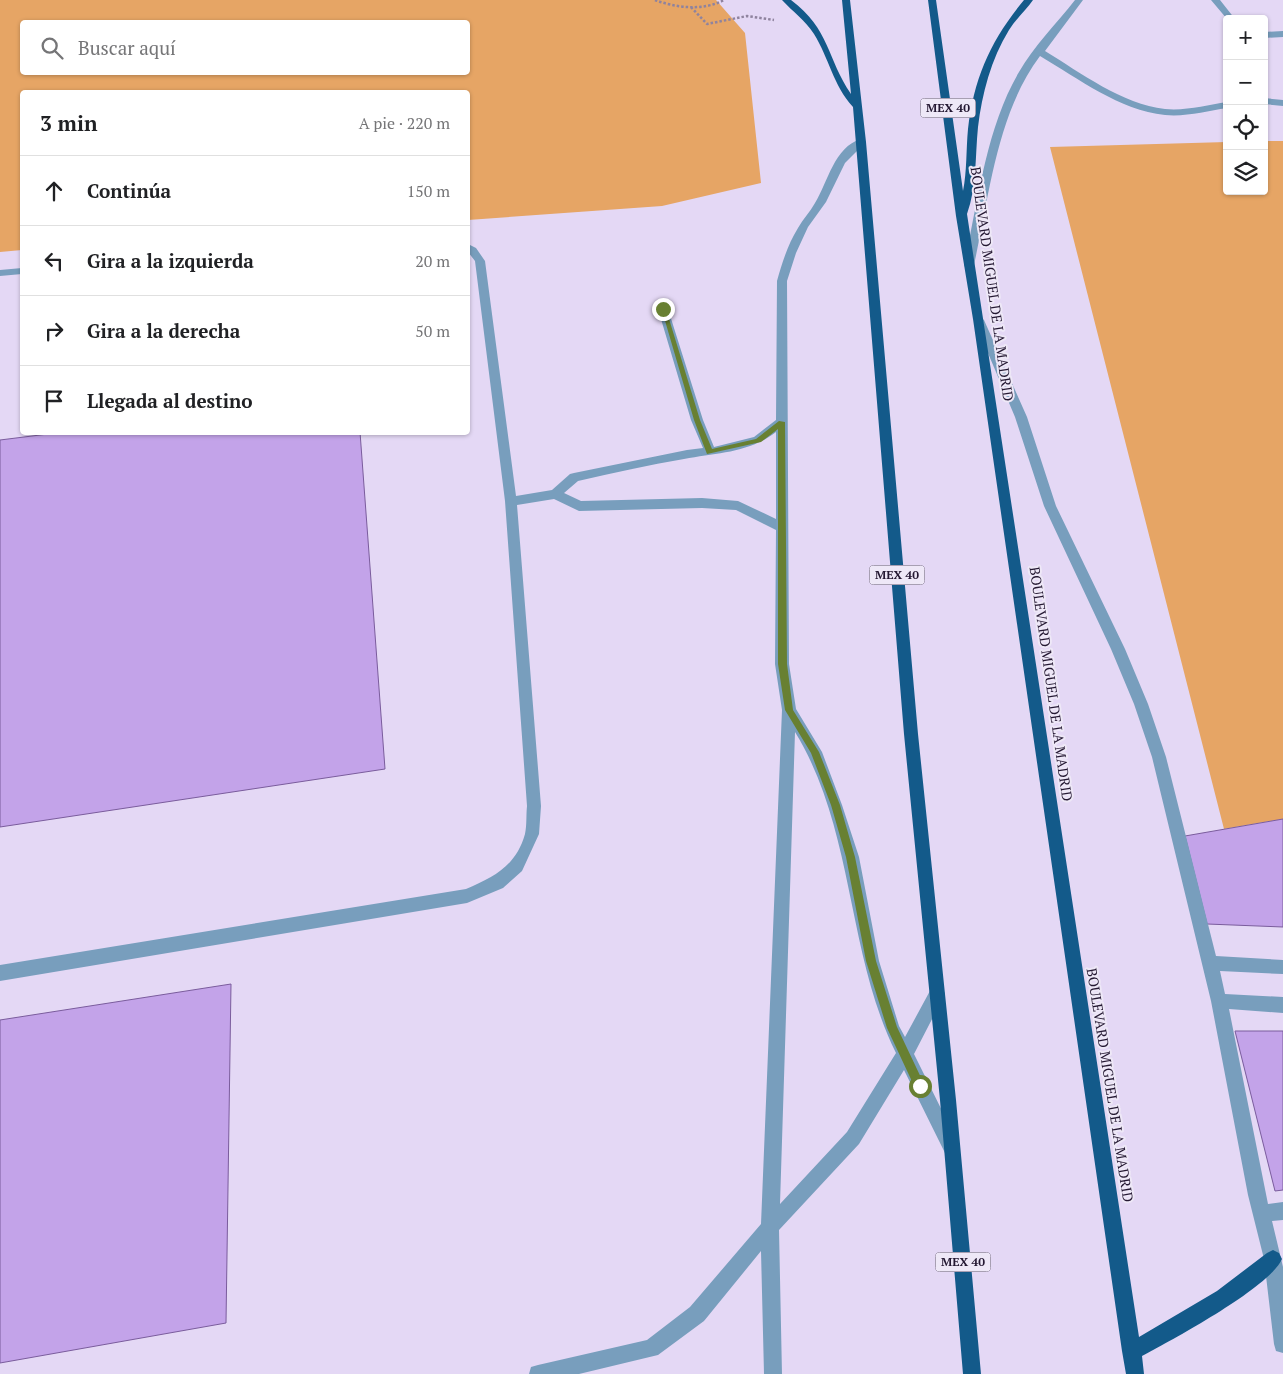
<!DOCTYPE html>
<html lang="es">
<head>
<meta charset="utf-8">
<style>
	:root { --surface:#fff; --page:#f6f6f6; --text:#202124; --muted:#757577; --line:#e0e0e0 }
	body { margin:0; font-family:"PT Serif",serif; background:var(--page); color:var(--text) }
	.controls { position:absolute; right:15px; top:15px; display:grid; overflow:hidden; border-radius:5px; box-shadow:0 1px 4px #0004 }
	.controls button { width:45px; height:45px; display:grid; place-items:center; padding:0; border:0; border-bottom:1px solid var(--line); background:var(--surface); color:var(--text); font:25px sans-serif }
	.stop { position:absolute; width:15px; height:15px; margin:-11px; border:4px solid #688032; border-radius:50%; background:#fff }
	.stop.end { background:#688032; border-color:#fff; box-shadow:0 1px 5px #0008 }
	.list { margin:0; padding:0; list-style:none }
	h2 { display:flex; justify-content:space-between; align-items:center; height:65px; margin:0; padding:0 20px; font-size:21px }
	h2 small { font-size:16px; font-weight:400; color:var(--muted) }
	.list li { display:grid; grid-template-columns:32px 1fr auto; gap:15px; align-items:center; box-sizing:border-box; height:70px; padding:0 20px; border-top:1px solid var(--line) }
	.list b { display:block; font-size:19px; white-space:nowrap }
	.list em { font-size:16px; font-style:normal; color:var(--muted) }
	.icon { flex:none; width:28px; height:28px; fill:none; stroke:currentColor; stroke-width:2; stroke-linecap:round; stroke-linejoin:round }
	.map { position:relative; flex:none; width:1283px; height:1374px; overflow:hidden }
	.search { position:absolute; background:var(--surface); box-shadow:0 1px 4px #0004; left:20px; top:20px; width:450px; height:55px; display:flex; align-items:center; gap:12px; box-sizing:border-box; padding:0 18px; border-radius:5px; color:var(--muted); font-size:19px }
	.panel { position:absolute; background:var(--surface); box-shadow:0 1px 4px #0004; left:20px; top:90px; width:450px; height:345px; border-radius:5px }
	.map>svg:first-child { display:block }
	.green { fill:#e6a565; fill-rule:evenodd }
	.building { fill:#c3a3e9; stroke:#7a5c9c }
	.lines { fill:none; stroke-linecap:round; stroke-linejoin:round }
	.path { stroke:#8f839e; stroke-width:2.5; stroke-dasharray:2.5 2; stroke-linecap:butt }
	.service { fill:#789ebd; fill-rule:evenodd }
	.minor { fill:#789ebd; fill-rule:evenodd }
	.trunk { fill:#135a8a; fill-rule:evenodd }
	.route { fill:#688032 }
	.labels { text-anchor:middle; stroke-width:4; stroke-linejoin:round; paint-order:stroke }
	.shield { fill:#eee8f7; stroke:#61566d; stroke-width:1 }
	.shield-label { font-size:12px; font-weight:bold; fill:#241832 }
	.street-label { font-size:14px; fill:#241832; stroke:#eee8f7 }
</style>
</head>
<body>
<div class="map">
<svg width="1283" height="1374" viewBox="0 0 1283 1374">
	<rect width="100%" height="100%" fill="#e4d8f5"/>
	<path class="green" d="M0,0H716L745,33L761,183L662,206L468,220V92H22V250L0,252ZM22,22H468V72H22Z
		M1264,141H1283V819L1224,829L1050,147L1227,142V191H1264Z"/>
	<path class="building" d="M64,432H360L385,769L0,827V440Z
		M1283,819V927L1207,924L1185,836Z
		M231,984L226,1323L0,1363V1020Z
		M1235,1031H1283V1190L1275,1191Z"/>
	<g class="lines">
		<path class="path" d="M655,0C676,8 704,11 724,0
			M691,7L707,24L747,16L774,20"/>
		<path class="service" d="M861,139L866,142L845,163L826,202L808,227L796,253L787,281L789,664L796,709L822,752L842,805L859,857L879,961L899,1026L905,1037L931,989L937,986L943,989L945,994L914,1054L960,1147L957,1153L951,1156L945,1153L904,1070L859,1144L779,1230L782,1374H764L761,1251L704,1321L658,1355L579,1374H529L531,1367L538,1365L647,1340L690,1307L761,1224L782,710L775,664L776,530L736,510L702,508L579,511L554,499L517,505L541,806L539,834L522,871L503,888L467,903L0,981V965L466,889C494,877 516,866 525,834C527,825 526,815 527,806L505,501L475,261L468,252V244L476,248L485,261L516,496L552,490L570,474L574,473L687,450L703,448L691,420L658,309L663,305L668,309L703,420L714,447L754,437L776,420L777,281C782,263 788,244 798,228C803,219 810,212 815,203C828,182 834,147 861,139ZM776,432V519L738,501L702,498L581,501L564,493L578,481C613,473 649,465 684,459C717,453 749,453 776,432ZM795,732C855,830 846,952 896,1053L847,1132L780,1204Z
			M22,268V274L0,276V270Z
			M979,316L984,320L1027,417L1056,506L1125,649L1148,704L1166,757L1216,956L1283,960V974L1220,971L1225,994L1283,997V1013L1229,1009L1268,1204L1283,1202V1220L1272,1221L1283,1267V1353L1276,1351L1274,1344L1264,1259L1248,1195L1211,1001L1152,757L1134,704L1111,649L1044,506L1015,417L974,320Z"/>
		<path class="minor" d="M1075,0H1083L1045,51C1081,73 1122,104 1165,109C1186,111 1207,105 1227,102V108C1207,111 1186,117 1165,115C1119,110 1079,79 1040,56C997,113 989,196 974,265L969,268L965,267L964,265C978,202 986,128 1019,72C1033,47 1057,23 1075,0Z
			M1211,0H1220L1235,19H1227Z
			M1283,31V37L1264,38V32Z
			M1264,98L1283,100V106L1264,104Z"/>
		<path class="trunk" d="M782,0H791C830,29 827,59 851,94L842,0H850L866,142L918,734L956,1100L981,1374H963L940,1100L904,734L853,107C833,85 829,58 814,34C805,20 793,12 782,0Z
			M928,0H936L963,191C967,171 966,150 968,129C974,77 991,40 1024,0H1033C1026,10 1016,19 1009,30C991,59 982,94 978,127C975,157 977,186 967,214L1139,1337L1217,1291L1267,1253L1273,1250L1279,1253L1282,1259C1270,1287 1172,1340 1142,1356L1144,1374H1126L1122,1351L973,319L956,216Z"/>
	</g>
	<path class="route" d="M661,307L666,309L700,420L712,449L756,439L779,421L785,422L787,664L793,710L819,752L840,805L855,857L876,961L897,1027L925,1086L920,1091L916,1090L887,1028L866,961L846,857L831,805L811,753L785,710L778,664V429L761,442L707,454L694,420Z"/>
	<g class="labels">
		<g class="shield">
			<rect x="920.5" y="98.5" width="55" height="19" rx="4"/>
			<rect x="869.5" y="565.5" width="55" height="19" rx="4"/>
			<rect x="935.5" y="1252.5" width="55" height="19" rx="4"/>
		</g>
		<g class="shield-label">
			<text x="948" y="112">MEX 40</text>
			<text x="897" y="579">MEX 40</text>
			<text x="963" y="1266">MEX 40</text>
		</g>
		<g class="street-label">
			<text transform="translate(992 284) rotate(82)" y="5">BOULEVARD MIGUEL DE LA MADRID</text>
			<text transform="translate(1051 684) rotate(82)" y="5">BOULEVARD MIGUEL DE LA MADRID</text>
			<text transform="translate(1110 1085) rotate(81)" y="5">BOULEVARD MIGUEL DE LA MADRID</text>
		</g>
	</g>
</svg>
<div class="controls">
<button>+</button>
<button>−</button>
<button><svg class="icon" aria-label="locate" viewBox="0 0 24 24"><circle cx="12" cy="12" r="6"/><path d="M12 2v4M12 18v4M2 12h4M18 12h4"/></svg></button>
<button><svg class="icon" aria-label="layers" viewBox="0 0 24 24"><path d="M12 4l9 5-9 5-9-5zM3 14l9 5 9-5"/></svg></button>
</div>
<div class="stop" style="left:920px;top:1086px"></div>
<div class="stop end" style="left:663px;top:309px"></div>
<div class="search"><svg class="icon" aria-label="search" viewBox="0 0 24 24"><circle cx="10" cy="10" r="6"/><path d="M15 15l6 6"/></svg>Buscar aquí</div>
<section class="panel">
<h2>3 min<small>A pie · 220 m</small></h2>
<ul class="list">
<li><svg class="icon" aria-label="ahead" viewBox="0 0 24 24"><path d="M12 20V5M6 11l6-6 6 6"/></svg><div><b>Continúa</b></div><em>150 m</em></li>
<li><svg class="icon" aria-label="left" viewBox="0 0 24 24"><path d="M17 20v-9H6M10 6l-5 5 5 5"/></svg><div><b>Gira a la izquierda</b></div><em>20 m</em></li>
<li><svg class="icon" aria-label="right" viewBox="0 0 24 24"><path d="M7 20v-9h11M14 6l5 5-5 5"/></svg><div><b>Gira a la derecha</b></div><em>50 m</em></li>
<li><svg class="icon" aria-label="arrive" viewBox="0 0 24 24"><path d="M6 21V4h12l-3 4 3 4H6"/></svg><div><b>Llegada al destino</b></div></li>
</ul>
</section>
</div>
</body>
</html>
